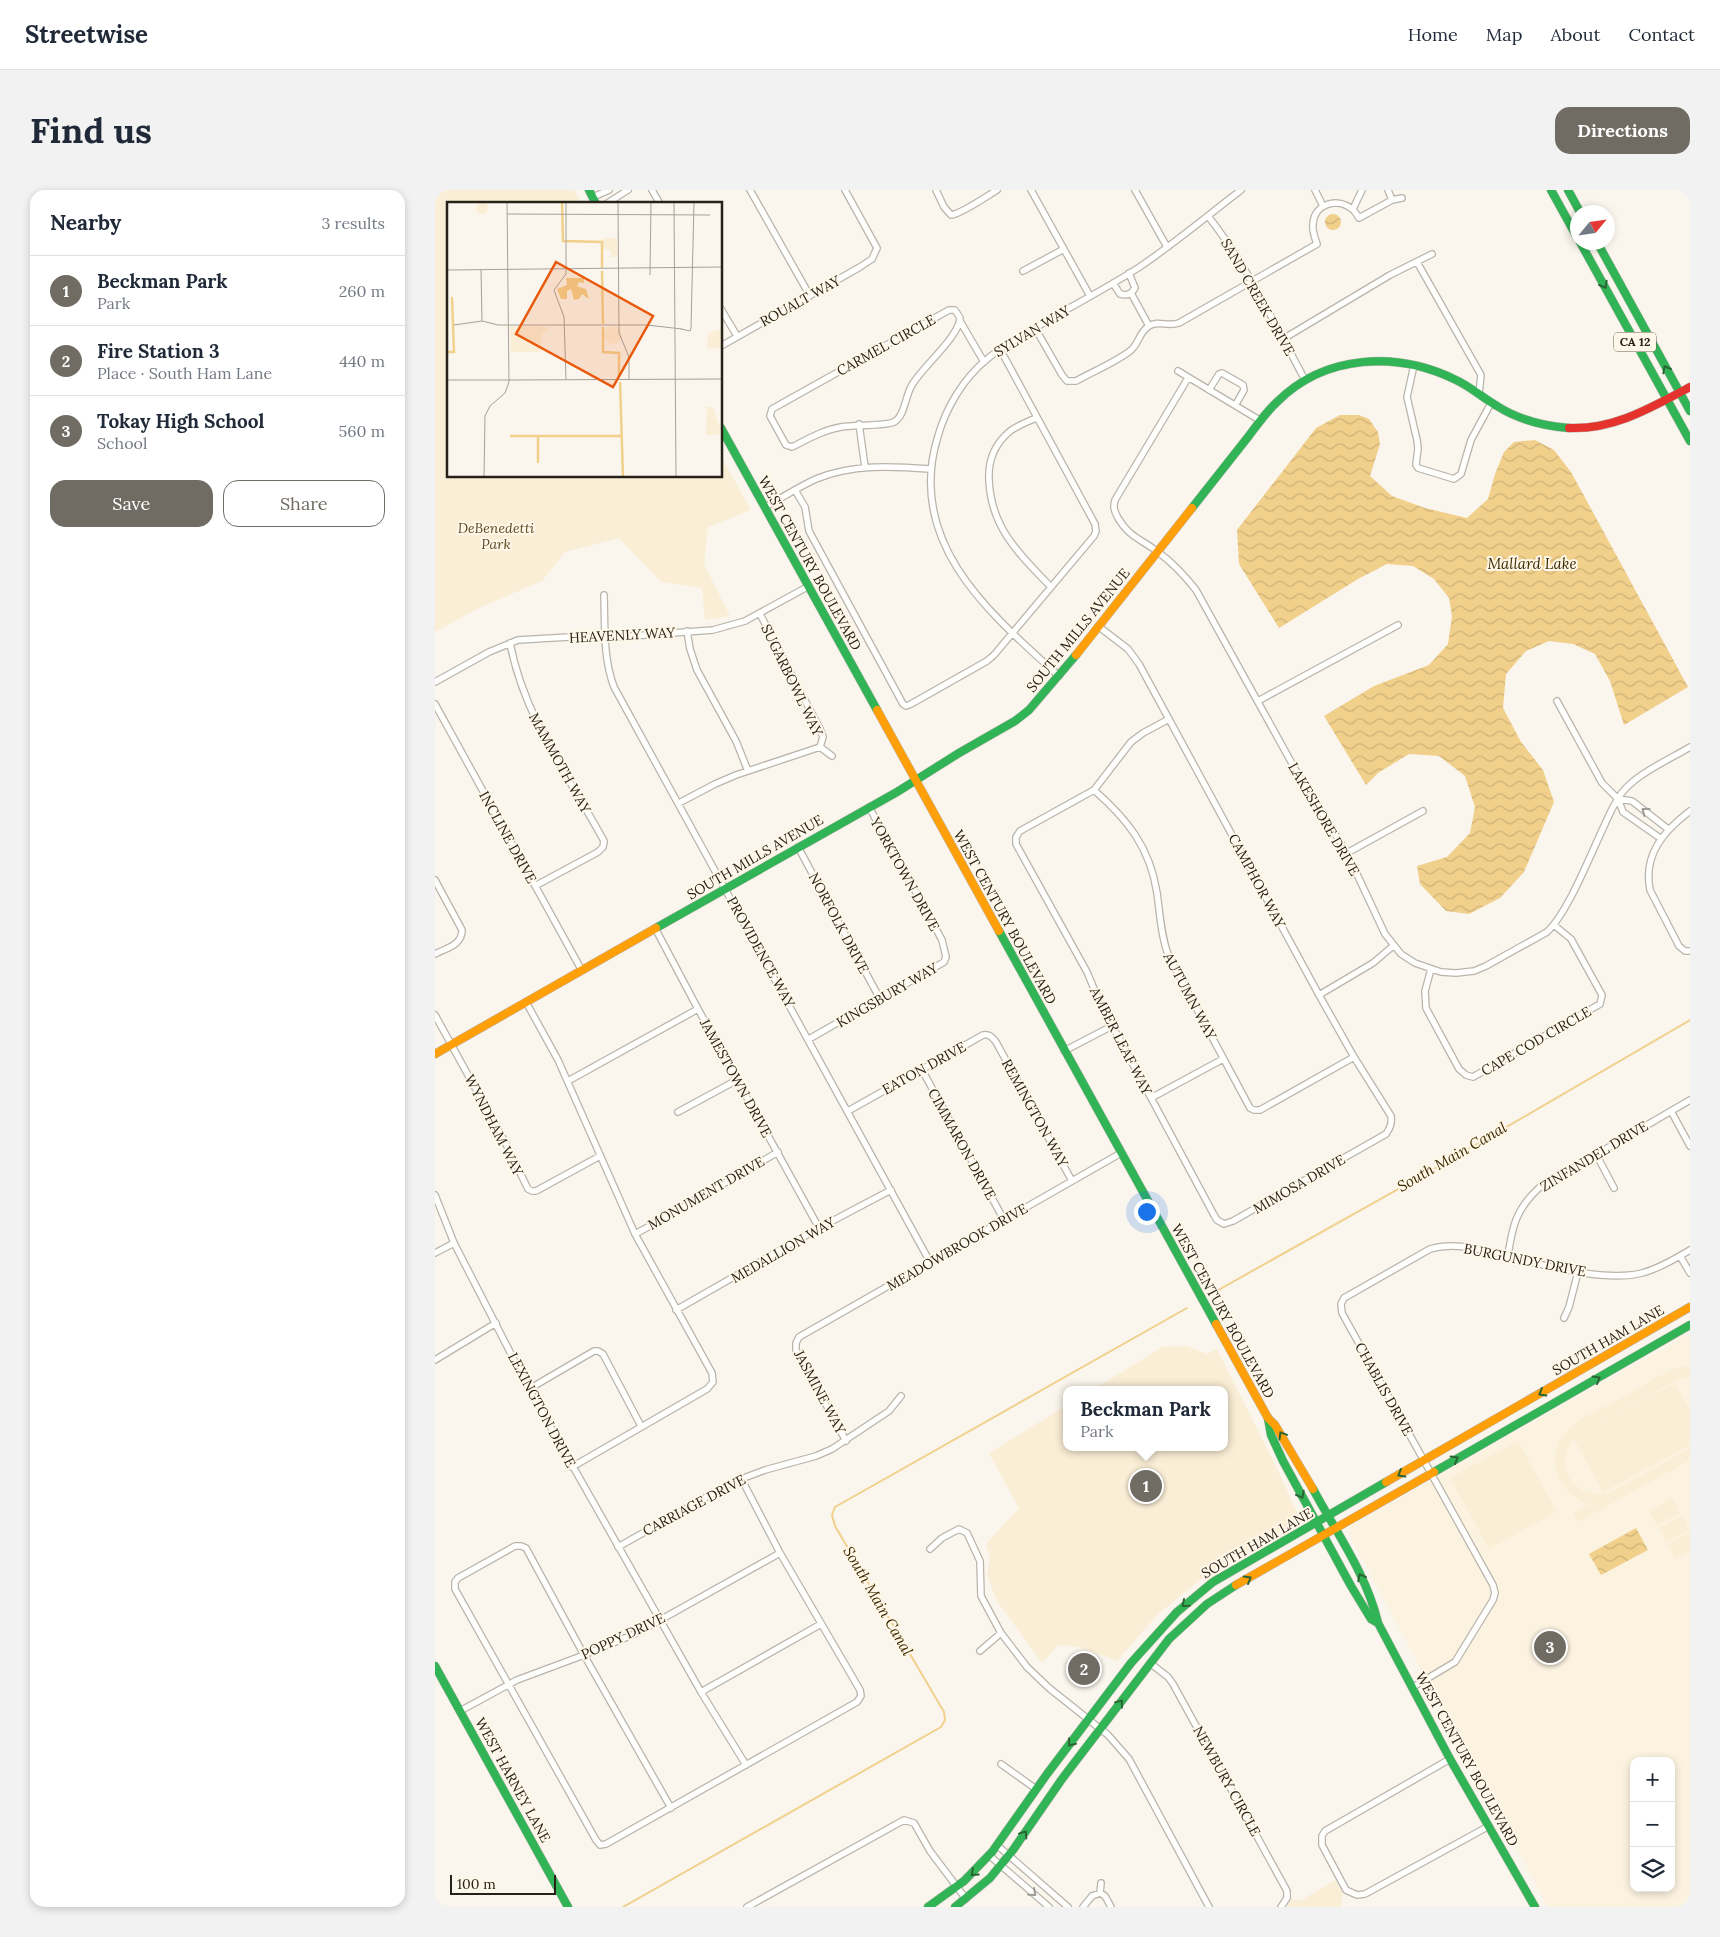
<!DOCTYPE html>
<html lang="en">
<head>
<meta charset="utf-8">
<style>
	:root { --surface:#fff; --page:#f2f2f3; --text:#1f2937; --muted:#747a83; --line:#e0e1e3; --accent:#716c63 }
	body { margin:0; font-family:Lora,serif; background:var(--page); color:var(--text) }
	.controls { position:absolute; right:15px; bottom:15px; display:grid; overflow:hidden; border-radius:10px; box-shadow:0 2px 8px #0003 }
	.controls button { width:45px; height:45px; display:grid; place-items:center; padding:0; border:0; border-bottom:1px solid var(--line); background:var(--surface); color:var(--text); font:25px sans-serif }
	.compass { position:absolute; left:1135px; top:15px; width:45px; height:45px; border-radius:50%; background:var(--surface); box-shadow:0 2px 8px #0003; rotate:61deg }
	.scale { position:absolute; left:15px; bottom:12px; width:106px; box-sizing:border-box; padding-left:5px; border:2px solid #272219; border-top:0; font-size:14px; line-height:18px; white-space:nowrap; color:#272219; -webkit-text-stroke:4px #fff7e8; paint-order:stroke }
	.you { position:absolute; left:711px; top:1021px; width:18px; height:18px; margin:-12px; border:4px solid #fff; border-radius:50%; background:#1a73e8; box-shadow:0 0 0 8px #1a73e833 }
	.badge { display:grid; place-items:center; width:32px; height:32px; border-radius:50%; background:var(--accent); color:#fff; font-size:16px; font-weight:700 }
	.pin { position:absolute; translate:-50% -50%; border:2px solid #fff; box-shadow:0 1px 5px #0006 }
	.popup { position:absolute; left:628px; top:1196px; width:165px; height:65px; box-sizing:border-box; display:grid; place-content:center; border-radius:10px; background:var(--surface); filter:drop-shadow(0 1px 4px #0005); font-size:16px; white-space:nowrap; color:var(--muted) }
	.popup b { font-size:19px; color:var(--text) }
	.popup::after { content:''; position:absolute; left:50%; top:100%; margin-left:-10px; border:10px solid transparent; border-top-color:var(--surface) }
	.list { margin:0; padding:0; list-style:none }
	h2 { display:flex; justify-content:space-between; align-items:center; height:65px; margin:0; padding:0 20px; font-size:21px }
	h2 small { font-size:16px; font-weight:400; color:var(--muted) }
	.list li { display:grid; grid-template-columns:32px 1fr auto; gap:15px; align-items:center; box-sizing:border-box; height:70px; padding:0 20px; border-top:1px solid var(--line) }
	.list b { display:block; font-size:19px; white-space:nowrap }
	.list p { margin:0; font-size:16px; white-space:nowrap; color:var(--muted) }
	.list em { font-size:16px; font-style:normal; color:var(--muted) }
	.actions { display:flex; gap:10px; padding:15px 20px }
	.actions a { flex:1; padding:11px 0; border:1px solid var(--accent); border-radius:15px; text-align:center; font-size:18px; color:var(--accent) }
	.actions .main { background:var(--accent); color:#fff }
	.icon { flex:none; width:28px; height:28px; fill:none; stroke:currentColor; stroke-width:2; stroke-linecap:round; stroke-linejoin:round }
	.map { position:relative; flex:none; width:1255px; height:1717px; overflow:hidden; border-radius:15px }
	header { display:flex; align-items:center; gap:30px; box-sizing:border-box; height:70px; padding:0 25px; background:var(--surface); border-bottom:1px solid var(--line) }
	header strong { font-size:24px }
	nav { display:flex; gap:28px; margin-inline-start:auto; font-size:18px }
	.intro { display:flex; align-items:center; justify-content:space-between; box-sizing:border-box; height:120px; padding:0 30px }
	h1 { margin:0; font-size:35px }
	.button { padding:12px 22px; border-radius:15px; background:var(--accent); color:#fff; font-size:18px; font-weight:700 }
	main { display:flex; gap:30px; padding:0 30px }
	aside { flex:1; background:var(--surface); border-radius:15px; box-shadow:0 2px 8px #0003 }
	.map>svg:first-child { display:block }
	.built { fill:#fcf2e0; fill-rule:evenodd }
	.green { fill:#fbeed6 }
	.water { fill:url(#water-waves) }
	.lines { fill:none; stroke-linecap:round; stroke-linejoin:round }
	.stream { stroke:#f1d08c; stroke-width:2 }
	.street-casing { stroke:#b9b4ac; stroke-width:8 }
	.fast-casing { stroke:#b9b4ac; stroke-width:9 }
	.slow-casing { stroke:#b9b4ac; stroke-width:9 }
	.jam-casing { stroke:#b9b4ac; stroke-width:9 }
	.street { stroke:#fefefc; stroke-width:5.5 }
	.fast { stroke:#30b455; stroke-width:8 }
	.slow { stroke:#ff9f0a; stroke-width:8 }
	.jam { stroke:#e5322d; stroke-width:8 }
	.oneway { stroke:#2b6434 }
	.oneway2 { stroke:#9d9b96 }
	.labels { text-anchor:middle; stroke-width:4; stroke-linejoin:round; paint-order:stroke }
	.shield { fill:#fff7e8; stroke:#686257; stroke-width:1 }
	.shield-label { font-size:12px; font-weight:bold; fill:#272219 }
	.street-label { font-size:14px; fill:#272219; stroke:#fff7e8 }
	.park-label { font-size:14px; font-style:italic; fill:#5f4c25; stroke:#fff7e8 }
	.water-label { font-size:15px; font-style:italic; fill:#3d2b01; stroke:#fff7e8 }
	.inset-river { fill:none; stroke:#f1d08c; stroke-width:2.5 }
	.inset-road { fill:none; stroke:#a6a198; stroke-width:1 }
	.view { fill:#e8590c; fill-opacity:0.15; stroke:#e8590c; stroke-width:2.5 }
	.inset-edge { fill:none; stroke:#272219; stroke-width:2.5 }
</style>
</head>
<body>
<header>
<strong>Streetwise</strong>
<nav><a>Home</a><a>Map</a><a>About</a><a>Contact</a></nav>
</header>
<div class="intro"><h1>Find us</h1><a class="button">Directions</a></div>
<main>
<aside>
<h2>Nearby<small>3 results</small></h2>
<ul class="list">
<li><span class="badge">1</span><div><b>Beckman Park</b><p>Park</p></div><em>260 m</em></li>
<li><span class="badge">2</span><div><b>Fire Station 3</b><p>Place · South Ham Lane</p></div><em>440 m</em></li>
<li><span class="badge">3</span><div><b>Tokay High School</b><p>School</p></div><em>560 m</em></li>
</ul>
<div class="actions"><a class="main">Save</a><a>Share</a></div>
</aside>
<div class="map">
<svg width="1255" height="1717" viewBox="0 0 1255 1717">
	<defs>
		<pattern id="water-waves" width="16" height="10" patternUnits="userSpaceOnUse" patternTransform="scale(1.25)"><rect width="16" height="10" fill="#f1d08c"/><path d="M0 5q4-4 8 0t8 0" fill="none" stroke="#cfb278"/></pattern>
	</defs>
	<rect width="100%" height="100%" fill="#faf6ed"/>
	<path class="built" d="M1255,1143V1717H1113L913,1343L917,1335ZM1199,1571H1236V1698H1199Z"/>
	<path class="green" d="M0,0H139L147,14H14V286H286V266L316,320L273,337L269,374L295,426L270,430L267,398L226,392L184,348L130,362L107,391L46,417L0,442Z
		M751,1156L772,1164L782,1159L840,1274L865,1329L773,1384L723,1424L682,1471L646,1457L623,1455L607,1473L562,1411L552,1385L555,1368L551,1354L584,1318L554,1263L632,1215V1257H790V1200H658L727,1157Z
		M1255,1176V1186L1240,1191L1142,1246L1240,1193L1255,1220V1255L1168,1302L1139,1249C1131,1258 1128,1271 1132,1282C1137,1297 1153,1307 1169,1304C1180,1302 1190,1294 1200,1289C1219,1279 1237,1268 1255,1258V1270L1143,1332L1138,1323L1154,1314C1124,1304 1107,1268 1131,1242C1144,1227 1167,1219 1183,1210C1202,1200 1220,1187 1240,1179C1245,1177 1250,1177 1255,1176Z
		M1083,1251L1122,1322L1054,1359L1015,1288Z
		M1238,1308L1245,1323L1222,1335L1214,1321Z
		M1248,1325L1255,1340L1231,1352L1224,1338Z
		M1255,1342V1361L1240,1369L1232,1354Z
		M900,1690L908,1703L906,1717H852L856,1709L865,1711Z"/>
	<path class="water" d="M890 32a8 8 0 1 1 16 0a8 8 0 1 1-16 0Z
		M905,225H924L934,229L943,242L945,254L935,286L957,306L990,318L1032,328L1053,309L1060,284L1069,262L1079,252L1100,250L1119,260L1136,282L1253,497L1189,535L1175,491L1160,464L1138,454L1114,451L1091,461L1071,484L1068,518L1086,552L1108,580L1119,612L1089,682L1065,708L1034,724L1011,721L985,694L982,676L1012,667L1035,643L1040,617L1030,586L1004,566L974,564L943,583L931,595L889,526L939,496L994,475L1013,454L1017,426L1014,408L999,389L978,376L952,374L923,389L844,438L804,374L802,340L881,238Z
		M1201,1338L1213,1360L1166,1385L1154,1364Z"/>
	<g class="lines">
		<path class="stream" d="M778,1103L1015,970L1255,830
			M188,1717L506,1537L510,1530L509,1522L400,1336L397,1325L400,1317L752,1118"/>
		<defs>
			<path id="street" d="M217,0L225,14
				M315,0L375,106
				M501,0L509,17L516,25C526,24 552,6 562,0
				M596,0L655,106
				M700,0L732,57
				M880,0L888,16
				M953,0L957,10
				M158,7L174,0
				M171,14L193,0
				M918,19L927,0
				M773,26C812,76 840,134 870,190
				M982,72L1046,185L1044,204
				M588,81L629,59
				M678,93L685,104C693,106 696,104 700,98L694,83
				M696,103L714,136
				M286,119L302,146
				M514,120H520L525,128C524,147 487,177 477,195C470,206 470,226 459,232C452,236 417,235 406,237C388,240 373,249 357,257L351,255L335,226L337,219Z
				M525,131L549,172
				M600,138L627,185L632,191H641C659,181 679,173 695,161C704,154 704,142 714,136C723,130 733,137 744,133L882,54C880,48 877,41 878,34C879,14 902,7 917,19C920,21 922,25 924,28L957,10L967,8
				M848,149L955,85L997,64
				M286,156L425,77L437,69L442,58L410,0
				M979,175L972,207L982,250L983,258L981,275L983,278L1019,289L1026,284L1036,250L1056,213
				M743,181L826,231
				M753,188L680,310C678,317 679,321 683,328C694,347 706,349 723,362C738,373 750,386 761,400L865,588L912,663L950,744L966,764L980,773L1006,782L1021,783L1039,781L1051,776L1112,742C1134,721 1156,663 1170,634C1175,623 1181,608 1191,598C1206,582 1235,569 1255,557
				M774,200L784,184L787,183L808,195L809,200L801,214
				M601,228C592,232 581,236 574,242C559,255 553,272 554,290C556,338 584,364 616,397
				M424,234L430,277
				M360,300L370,317L374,341L468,514L471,516L476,514L552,471L559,465L659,346L661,341L660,334L565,159
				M330,317C347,308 363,297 381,289C417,274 457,276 495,279
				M169,405C170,436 168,468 179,497L495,1072
				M325,424L385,539L388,547L385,557
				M663,436L693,459L704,474L884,805L919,867L956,926C957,934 955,938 951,944L798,1031L789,1034L782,1030L779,1025L665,813L652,782L581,654V647L585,641L659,600L696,552L708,543L734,529
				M252,441L255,459L262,480L301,551L313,581
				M75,453C89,527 134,587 169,651L168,657L163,662L100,696
				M624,486C554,423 470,352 503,246C511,218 528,189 551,170C562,160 576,153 589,145C626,121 666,102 703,78C739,54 772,26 806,0
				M0,492L54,462L83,450L134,447L170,448L278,440L310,431L374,396
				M823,511L963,435
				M1122,511L1167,593L1183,609L1188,622L1225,648
				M0,514L146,779
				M385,557L397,566
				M659,600C692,629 715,657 722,703C725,724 726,747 734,767L815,918L819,920H825L919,867
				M1183,609L1197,611L1233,639
				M244,613L280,594L301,585L385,557
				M1255,621C1229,641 1208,664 1215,700L1244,756L1250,761H1255
				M363,657L445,809
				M912,663L988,621
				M0,690L27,740C27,755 12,758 0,764
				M220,738L263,819L384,1038
				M996,779L990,801L991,818L1024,879L1031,885L1038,887L1165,814L1167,805L1136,749L1119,735
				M884,805L938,773L958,756
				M91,812L123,870L200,1044L277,1183L278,1192L272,1199L137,1277
				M0,825L71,954L93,999L97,1001H101L165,966
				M374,849L509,772L511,767L507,750L434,617
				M629,861L677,836
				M486,878L569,1030
				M133,891L263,819
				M716,908L788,869
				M413,921L548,845C555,844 557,847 561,852L637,991
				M1236,921L1255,956
				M243,922L302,890
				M1161,964L1179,998
				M0,1005L19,1053L94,1199L266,1502L311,1575
				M200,1044L224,1031L343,962
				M0,1063L19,1053
				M1073,1066C1077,1037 1081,1019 1104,998L1255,910
				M1245,1066L1255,1083
				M241,1120L384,1038L456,1000
				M1129,1128L1134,1117L1143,1082
				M0,1170L61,1133
				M94,1199L159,1161H163L168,1164L206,1236
				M411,1251L361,1160V1153L364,1147L686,963
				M183,1357L298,1292L330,1280L381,1266L397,1259L454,1221L466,1206
				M495,1359L507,1348L524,1339L532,1343L545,1371L546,1406L566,1443L592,1477L614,1498L673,1545L694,1569L774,1717
				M545,1461L566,1443
				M715,1473L733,1487L738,1494L852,1701V1708L846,1717
				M978,1497L1020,1472L1058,1410L1060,1403L1058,1395L907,1123L906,1114L909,1108L995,1059C1019,1052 1043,1059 1067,1065C1104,1074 1170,1093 1207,1083C1223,1079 1240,1069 1255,1060
				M266,1502L386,1434
				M25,1521L82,1490L149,1465L202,1443L345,1363
				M1015,1569L890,1641L887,1646V1655L911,1700L922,1705L930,1704L1054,1636
				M566,1574L601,1599
				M236,1618L149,1465L91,1358L86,1356H80L23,1388L20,1392V1399L161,1650L165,1655L171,1654L422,1512L426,1506L425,1500L345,1363L306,1288
				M563,1656L633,1717
				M555,1666L614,1717
				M665,1703L666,1693
				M312,1717L469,1630L479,1633L495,1661L531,1709
				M648,1717L657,1706L665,1703L670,1706L676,1717"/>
			<path id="fast" d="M154,0L161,14
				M1116,0L1142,47
				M1133,0L1145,22
				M1145,52L1255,251
				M1162,52L1255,221
				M286,238L442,520
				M757,318C776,294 794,271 813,247C822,235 831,222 842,212C890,164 962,161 1021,190C1036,197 1048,208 1062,216C1084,230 1109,236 1134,238
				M221,738L462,602L524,563L580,531L594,520L641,465
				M564,741L781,1134
				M833,1228L836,1245L848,1271L916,1396L936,1429L943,1433
				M999,1282L1255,1135
				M878,1299C901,1342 932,1385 943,1433L1015,1569L1100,1717
				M0,1476L133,1717
				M493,1717L529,1691L557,1662L612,1584L696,1473L742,1422L778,1392L951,1292
				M520,1717L555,1688L578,1660L627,1589L734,1449L772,1414L801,1395"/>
			<path id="slow" d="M641,465L757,318
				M442,520L564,741
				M0,864L221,738
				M781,1134L833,1228L840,1235L878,1299
				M951,1292L1255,1117
				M801,1395L999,1282"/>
			<path id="jam" d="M1134,238C1179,240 1217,217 1255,197"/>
		</defs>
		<use href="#street" class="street-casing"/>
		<use href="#fast" class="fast-casing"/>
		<use href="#slow" class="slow-casing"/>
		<use href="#jam" class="jam-casing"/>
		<use href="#street" class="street"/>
		<use href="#fast" class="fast"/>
		<use href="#slow" class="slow"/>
		<use href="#jam" class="jam"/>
	</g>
	<defs><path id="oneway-chevron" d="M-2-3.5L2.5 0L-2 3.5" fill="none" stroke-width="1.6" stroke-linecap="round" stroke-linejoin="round" transform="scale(1.25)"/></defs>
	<g class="oneway">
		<use href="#oneway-chevron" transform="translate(1169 95) rotate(61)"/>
		<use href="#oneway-chevron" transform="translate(1231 179) rotate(-119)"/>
		<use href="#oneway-chevron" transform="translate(1162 1189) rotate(-30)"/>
		<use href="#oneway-chevron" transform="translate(1107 1203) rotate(150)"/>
		<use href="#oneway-chevron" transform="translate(847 1245) rotate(-121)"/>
		<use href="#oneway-chevron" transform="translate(1020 1269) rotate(-30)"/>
		<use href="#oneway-chevron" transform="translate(966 1284) rotate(150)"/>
		<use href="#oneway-chevron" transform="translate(866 1305) rotate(62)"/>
		<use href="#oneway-chevron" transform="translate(926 1387) rotate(-118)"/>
		<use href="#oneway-chevron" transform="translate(813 1389) rotate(-30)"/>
		<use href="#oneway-chevron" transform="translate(750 1414) rotate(139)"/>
		<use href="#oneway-chevron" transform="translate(685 1513) rotate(-53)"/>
		<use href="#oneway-chevron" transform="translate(636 1553) rotate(128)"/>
		<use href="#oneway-chevron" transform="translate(589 1644) rotate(-56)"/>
		<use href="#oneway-chevron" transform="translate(539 1683) rotate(138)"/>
	</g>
	<g class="oneway2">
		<use href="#oneway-chevron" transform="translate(1210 621) rotate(-143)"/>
		<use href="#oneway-chevron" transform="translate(598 1703) rotate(41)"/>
	</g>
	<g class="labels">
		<rect class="shield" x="1179" y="142.5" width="42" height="19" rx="4"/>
		<g class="shield-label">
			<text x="1200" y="156">CA 12</text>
		</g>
		<g class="street-label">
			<text transform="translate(823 107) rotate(60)" y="5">SAND CREEK DRIVE</text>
			<text transform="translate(365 111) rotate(-29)" y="5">ROUALT WAY</text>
			<text transform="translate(597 141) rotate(-31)" y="5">SYLVAN WAY</text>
			<text transform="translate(451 155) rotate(-29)" y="5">CARMEL CIRCLE</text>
			<text transform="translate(375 373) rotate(61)" y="5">WEST CENTURY BOULEVARD</text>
			<text transform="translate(643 440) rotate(-51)" y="5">SOUTH MILLS AVENUE</text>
			<text transform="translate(187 445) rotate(-3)" y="5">HEAVENLY WAY</text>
			<text transform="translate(357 490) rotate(64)" y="5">SUGARBOWL WAY</text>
			<text transform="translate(125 573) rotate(61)" y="5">MAMMOTH WAY</text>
			<text transform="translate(889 629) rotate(60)" y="5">LAKESHORE DRIVE</text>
			<text transform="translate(73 647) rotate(61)" y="5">INCLINE DRIVE</text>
			<text transform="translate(320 667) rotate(-30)" y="5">SOUTH MILLS AVENUE</text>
			<text transform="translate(470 684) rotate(61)" y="5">YORKTOWN DRIVE</text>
			<text transform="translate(822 691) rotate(62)" y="5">CAMPHOR WAY</text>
			<text transform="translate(570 727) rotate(61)" y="5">WEST CENTURY BOULEVARD</text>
			<text transform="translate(404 733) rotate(62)" y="5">NORFOLK DRIVE</text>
			<text transform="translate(326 762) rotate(61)" y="5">PROVIDENCE WAY</text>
			<text transform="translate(452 805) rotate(-30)" y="5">KINGSBURY WAY</text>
			<text transform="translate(755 806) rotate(62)" y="5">AUTUMN WAY</text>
			<text transform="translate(686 851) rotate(63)" y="5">AMBER LEAF WAY</text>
			<text transform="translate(1101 851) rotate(-30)" y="5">CAPE COD CIRCLE</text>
			<text transform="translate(489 878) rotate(-29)" y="5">EATON DRIVE</text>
			<text transform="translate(301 888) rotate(61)" y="5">JAMESTOWN DRIVE</text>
			<text transform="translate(600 923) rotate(61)" y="5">REMINGTON WAY</text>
			<text transform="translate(59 935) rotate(63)" y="5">WYNDHAM WAY</text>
			<text transform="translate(527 954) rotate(61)" y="5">CIMMARON DRIVE</text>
			<text transform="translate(1159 966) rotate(-31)" y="5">ZINFANDEL DRIVE</text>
			<text transform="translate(864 994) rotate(-30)" y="5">MIMOSA DRIVE</text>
			<text transform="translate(271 1003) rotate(-30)" y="5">MONUMENT DRIVE</text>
			<text transform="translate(522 1057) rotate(-30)" y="5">MEADOWBROOK DRIVE</text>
			<text transform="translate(348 1060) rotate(-30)" y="5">MEDALLION WAY</text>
			<text transform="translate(1090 1070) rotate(11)" y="5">BURGUNDY DRIVE</text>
			<text transform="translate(788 1121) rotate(61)" y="5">WEST CENTURY BOULEVARD</text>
			<text transform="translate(1173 1150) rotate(-30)" y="5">SOUTH HAM LANE</text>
			<text transform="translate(949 1199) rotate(61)" y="5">CHABLIS DRIVE</text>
			<text transform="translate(385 1202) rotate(62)" y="5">JASMINE WAY</text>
			<text transform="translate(107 1220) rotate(62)" y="5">LEXINGTON DRIVE</text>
			<text transform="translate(259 1315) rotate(-28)" y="5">CARRIAGE DRIVE</text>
			<text transform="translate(822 1353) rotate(-30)" y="5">SOUTH HAM LANE</text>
			<text transform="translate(188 1446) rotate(-25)" y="5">POPPY DRIVE</text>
			<text transform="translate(1032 1569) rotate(61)" y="5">WEST CENTURY BOULEVARD</text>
			<text transform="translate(78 1590) rotate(61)" y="5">WEST HARNEY LANE</text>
			<text transform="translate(792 1591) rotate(61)" y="5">NEWBURY CIRCLE</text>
		</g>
		<g class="park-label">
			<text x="61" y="343">DeBenedetti<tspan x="61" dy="16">Park</tspan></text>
		</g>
		<g class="water-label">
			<text x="1097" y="379">Mallard Lake</text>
			<text transform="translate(1017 967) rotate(-30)" y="5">South Main Canal</text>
			<text transform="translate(443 1411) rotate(60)" y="5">South Main Canal</text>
		</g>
	</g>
	<g transform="translate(12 12)">
		<rect width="275" height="275" fill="#faf6ed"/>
		<path d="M29 6a6 6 0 1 1 12 0a6 6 0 1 1-12 0Z" fill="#fbeed6"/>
		<path d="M155,36H170L171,55H164V48L156,47ZM157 133a9 9 0 1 1 18 0a9 9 0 1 1-18 0ZM63,124H97L103,128L95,132L94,150H64ZM275,127V146L260,147L261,131ZM260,205H266L275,232L259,233Z" fill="#fbeed6"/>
		<path d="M119,76H137V81L132,80L130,84L139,87L142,97L135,92L132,97L127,98L124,87L120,89V97H114L110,87L120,83Z" fill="#f1d08c"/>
		<path class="inset-river" d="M115,0L116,39L155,40V66M155,69L156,122M156,125V150L172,151V175M0,150H7L5,95M173,180L176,275M63,234H174M91,235V261"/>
		<path class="inset-road" d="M171,0L172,131L182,155V178M227,0L229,275M60,12L263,13M0,68L275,65M34,68L35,119M203,73L204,0M7,123L35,119L51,123H200L235,127M234,127L243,129L244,126L247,0M0,178H62M62,178L275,177M119,178L117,115L107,88L119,72V0M37,275L38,214L43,204L58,191L62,180L60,0"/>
		<path class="view" d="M109,60L206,114L166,185L69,132Z"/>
		<rect width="275" height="275" class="inset-edge"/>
	</g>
</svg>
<div class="controls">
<button>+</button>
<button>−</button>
<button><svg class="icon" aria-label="layers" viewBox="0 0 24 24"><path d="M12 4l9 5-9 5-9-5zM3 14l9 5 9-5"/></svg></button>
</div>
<svg class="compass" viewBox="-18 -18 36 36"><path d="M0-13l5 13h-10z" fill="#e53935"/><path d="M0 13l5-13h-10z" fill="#747a83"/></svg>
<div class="scale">100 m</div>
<div class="you"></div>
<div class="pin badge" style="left:711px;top:1296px">1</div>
<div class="popup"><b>Beckman Park</b>Park</div>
<div class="pin badge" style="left:649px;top:1479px">2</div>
<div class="pin badge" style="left:1115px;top:1457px">3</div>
</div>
</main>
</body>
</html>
